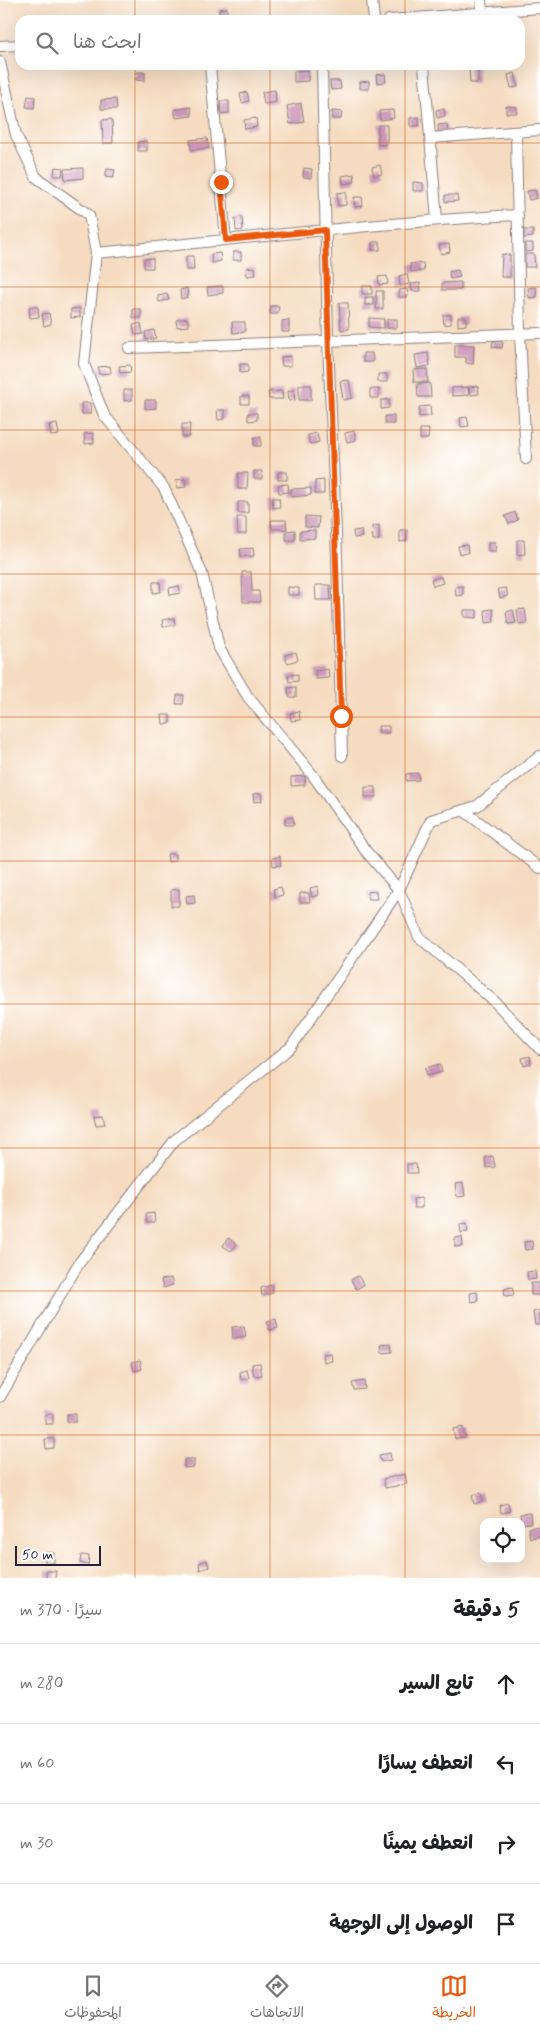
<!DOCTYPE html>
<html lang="ar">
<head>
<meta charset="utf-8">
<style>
	:root { --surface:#fff; --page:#f6f6f6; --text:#202124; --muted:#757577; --line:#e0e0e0; --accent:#ea580c }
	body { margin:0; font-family:Mynerve,"Playpen Sans Arabic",sans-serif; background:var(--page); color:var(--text); direction:rtl }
	.controls { position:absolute; right:15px; bottom:15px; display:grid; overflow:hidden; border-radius:10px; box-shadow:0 5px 20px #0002 }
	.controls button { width:45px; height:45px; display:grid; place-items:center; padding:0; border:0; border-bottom:1px solid var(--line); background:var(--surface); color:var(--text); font:25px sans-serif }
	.scale { position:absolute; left:15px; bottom:12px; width:86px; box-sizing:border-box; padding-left:5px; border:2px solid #22223b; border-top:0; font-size:14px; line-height:18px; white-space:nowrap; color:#22223b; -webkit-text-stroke:4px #fff; paint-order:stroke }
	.stop { position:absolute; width:15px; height:15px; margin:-11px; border:4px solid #ea580c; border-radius:50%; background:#fff }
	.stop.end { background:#ea580c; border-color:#fff; box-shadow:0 1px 5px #0008 }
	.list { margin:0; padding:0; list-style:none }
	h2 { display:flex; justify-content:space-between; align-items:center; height:65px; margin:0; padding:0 20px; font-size:21px }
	h2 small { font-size:16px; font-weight:400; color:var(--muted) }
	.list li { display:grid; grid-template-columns:32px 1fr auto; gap:15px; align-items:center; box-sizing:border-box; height:80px; padding:0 20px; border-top:1px solid var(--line) }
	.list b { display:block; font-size:19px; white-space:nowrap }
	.list em { font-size:16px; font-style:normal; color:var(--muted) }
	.icon { flex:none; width:28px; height:28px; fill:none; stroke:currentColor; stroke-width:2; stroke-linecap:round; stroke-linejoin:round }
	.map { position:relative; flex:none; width:540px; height:1578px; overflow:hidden; direction:ltr }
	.search { position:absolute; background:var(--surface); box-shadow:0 5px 20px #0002; left:15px; right:15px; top:15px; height:55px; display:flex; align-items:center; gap:12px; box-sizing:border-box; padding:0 18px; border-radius:15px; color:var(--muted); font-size:19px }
	.sheet { height:385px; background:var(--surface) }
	nav { display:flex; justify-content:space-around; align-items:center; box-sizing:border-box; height:70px; border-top:1px solid var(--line); background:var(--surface); font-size:14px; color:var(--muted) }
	nav a { display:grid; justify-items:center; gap:2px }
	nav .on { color:var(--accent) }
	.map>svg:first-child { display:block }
	.building { fill:#ca95b8 }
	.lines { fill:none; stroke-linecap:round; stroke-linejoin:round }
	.street-casing { stroke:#8c7f7e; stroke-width:12 }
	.street { stroke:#fff; stroke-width:10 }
	.route { stroke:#ea580c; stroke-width:6 }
	.grid { fill:none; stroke:#d45411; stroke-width:1; stroke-opacity:0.55 }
</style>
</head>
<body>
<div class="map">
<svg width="540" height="1578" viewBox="0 0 540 1578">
	<rect width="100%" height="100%" fill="#fff"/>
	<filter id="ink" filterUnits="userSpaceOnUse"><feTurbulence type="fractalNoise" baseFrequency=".02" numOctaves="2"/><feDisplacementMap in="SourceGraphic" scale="10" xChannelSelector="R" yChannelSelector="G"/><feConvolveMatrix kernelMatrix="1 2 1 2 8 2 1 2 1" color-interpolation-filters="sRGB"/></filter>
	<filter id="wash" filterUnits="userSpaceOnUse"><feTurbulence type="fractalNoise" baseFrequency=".0096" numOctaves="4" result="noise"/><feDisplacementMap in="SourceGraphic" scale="20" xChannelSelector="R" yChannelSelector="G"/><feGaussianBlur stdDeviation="1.12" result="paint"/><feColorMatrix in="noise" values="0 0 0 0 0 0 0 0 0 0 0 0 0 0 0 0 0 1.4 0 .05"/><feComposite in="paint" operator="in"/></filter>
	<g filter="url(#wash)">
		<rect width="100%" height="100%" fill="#f5dcc0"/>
		<g id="blocks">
			<path class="building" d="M227,8V18L219,19V9Z
				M265,15L281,16V20H265Z
				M469,65H478V83H470Z
				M308,70V81L294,82V71Z
				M137,72H145V81L136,80Z
				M515,73L518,87L511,88L508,75Z
				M385,74L386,82L377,83L376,75Z
				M330,81H340L341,89L331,90Z
				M369,81V89H360V82Z
				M275,90L276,102L264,104L262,92Z
				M247,92L249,101L242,103L240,94Z
				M28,96L35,97L34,108L26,107Z
				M116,99L117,109H101V100Z
				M220,101H229V113L221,114Z
				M301,103L304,122L290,124L287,106Z
				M506,106L517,107V113H506Z
				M191,107L192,116L176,118L174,110Z
				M444,109L445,116L437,118L436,110Z
				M393,110L394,118L380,120L379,111Z
				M332,111L342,112L341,119H332Z
				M419,117V126H410V118Z
				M256,118L257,127L245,129L244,120Z
				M112,119L113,143H103L102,120Z
				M447,124L448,137L439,138L438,125Z
				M378,125H387V144L378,145Z
				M207,138L209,148L191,150L190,140Z
				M147,141V151H138V142Z
				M380,165L382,174L374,176L372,167Z
				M55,167L63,168L62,176H54Z
				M83,168V178L65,180L64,169Z
				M304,168L312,169L311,178L303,177Z
				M107,169L115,170L113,178L105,177Z
				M354,174L355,182L343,184L342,176Z
				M413,182L423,183V191H413Z
				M535,190L537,198L529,200L527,191Z
				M346,192V205L338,206L337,193Z
				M445,195H457L458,201L445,202Z
				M354,197H362L363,206L355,207Z
				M242,217L243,230L236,231L235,218Z
				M524,230H533V237L524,238Z
				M372,242H380V250H372Z
				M525,243H533V251L525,252Z
				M449,244L450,252L441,254L439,245Z
				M233,252H241V260H233Z
				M220,253L221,261L212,263L211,254Z
				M502,254L510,255V277H501Z
				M525,254H534L535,267H525Z
				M186,256H193L194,270H186Z
				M153,258V268H144V259Z
				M423,263L424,271L411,272L410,264Z
				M255,267L256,275L247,276L246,268Z
				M458,270L460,277L450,279L449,272Z
				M407,274L409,284L400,286L399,276Z
				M387,276L388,284L379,285L378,277Z
				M461,282V290H442V283Z
				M420,283L421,291H412L411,284Z
				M223,286V293L208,295L207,287Z
				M362,286H372V294H362Z
				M536,287L537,297L529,298L528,288Z
				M187,288L188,297L181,299L180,290Z
				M407,289L408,297H399V290Z
				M376,291H383V309H376Z
				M167,294L169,300L159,302L158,296Z
				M365,297H373L374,305H365Z
				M339,303H348L349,329L341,330Z
				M271,306H279L278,314H270Z
				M29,307H38L39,317L30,318Z
				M80,308V317L71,318V309Z
				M133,309H141V318H133Z
				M49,313L51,324L44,326L42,314Z
				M443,315H451V324L444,325Z
				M458,317H466V325L458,326Z
				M187,318L189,326L177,327L176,320Z
				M369,318L384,319V328L369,327Z
				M387,319H397V328H387Z
				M289,320V332H282V321Z
				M232,322H245V332L233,333Z
				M141,323L143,334L135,335L133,325Z
				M154,330L156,338L146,340L145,332Z
				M493,341L503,342L502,348L492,347Z
				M455,345H474L473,364L466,363V357H455Z
				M363,353H372L373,362H363Z
				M428,353L430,366L417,368L415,355Z
				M291,356V366H282L281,357Z
				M240,364H248V372L240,373Z
				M130,365L131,372L120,373L119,366Z
				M110,366L111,373L99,374L98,367Z
				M427,369L428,382H414L413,370Z
				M378,374H387V382H378Z
				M349,380L352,398L343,400L340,381Z
				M430,383L431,397H418L417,384Z
				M299,385H311V400H299Z
				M478,386L479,394L471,395L469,387Z
				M468,387L469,395L452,396V388Z
				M370,389H379V398H370Z
				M124,390H132V400L124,401Z
				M294,390L295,400L289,401L288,391Z
				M282,391L283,399H269L268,392Z
				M241,396H249V404H241Z
				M145,400H156V408L145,409Z
				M381,400H389V408L381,409Z
				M81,403H90L91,414H82Z
				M430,406L431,416L419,417V407Z
				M217,410H225V419L218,420Z
				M248,413H257V420L248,421Z
				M385,416H394V424H385Z
				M467,417L469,426L461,427L460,418Z
				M57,424L59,435L51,436L49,425Z
				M182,424H190L189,437H182Z
				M420,429H429L428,439H420Z
				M354,431L356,440L347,442L345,433Z
				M93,433L94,443L85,444L84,434Z
				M317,433L319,442L310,444L308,435Z
				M254,437H261V446H254Z
				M254,471H262V479H254Z
				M278,472H287V480H278Z
				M238,473H248L247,489H238Z
				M185,479L186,487L177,488L176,480Z
				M324,480V494H315V481Z
				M288,484L289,492L279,493L278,485Z
				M311,488V495L291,497V489Z
				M272,498H279L280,507L273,508Z
				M238,502H248V513H238Z
				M515,512L518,520L509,524L505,516Z
				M305,516L319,517L318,528L305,527Z
				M237,517H246V534H238Z
				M271,520H286L287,529H272Z
				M379,525V540H373L372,526Z
				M295,530V540H286V531Z
				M315,530V538L300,539V531Z
				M361,530L362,537L354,538L353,531Z
				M400,530H407V541L400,542Z
				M517,540H524L525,554L517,555Z
				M488,542H495L496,551H488Z
				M467,545L468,553L460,554L458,546Z
				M253,548L254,556L241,557L240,549Z
				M242,572H251L252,591H259L260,602H243Z
				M441,577L443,583L433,586L431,579Z
				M153,582H160L161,592L153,593Z
				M315,585H330L331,600H316Z
				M179,586L180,593L170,595L169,588Z
				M463,586V595L456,596L455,587Z
				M288,587L299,588V595H288Z
				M506,588L508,596L500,598L498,589Z
				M493,609L494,622L486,623L485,610Z
				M525,609L527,623L519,624L517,610Z
				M464,610H477V618L464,617Z
				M513,610L516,623L508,624L506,612Z
				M174,618L175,625L163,627L162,620Z
				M296,652L298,660L287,663L285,655Z
				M328,669L329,678L316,679L315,671Z
				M298,674V681L289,682L288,675Z
				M296,687V697H289L288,688Z
				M177,695H184L183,704H176Z
				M299,711L300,720L291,721L290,713Z
				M162,715H170V724H163Z
				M378,726H389V733H379Z
				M418,773L419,780L406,781V774Z
				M305,776V785L291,786V777Z
				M365,787H376V797H365Z
				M261,793L262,801L254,802L253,794Z
				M293,817L294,825H285V818Z
				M167,854H175V861L168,862Z
				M280,856L281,865L273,866L272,858Z
				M318,886L319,895L312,897L310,888Z
				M281,887L283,895L275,897L273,889Z
				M179,889V906H171V890Z
				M376,891L377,899H368L367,892Z
				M300,893H309L310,902H300Z
				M194,895L195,903L187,904L186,896Z
				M530,1056L531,1064L524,1066L522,1058Z
				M440,1064L442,1072L427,1076L425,1068Z
				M103,1115L105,1124L96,1125L94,1116Z
				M493,1156L495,1167L486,1168L485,1157Z
				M407,1164H416L417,1173H407Z
				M463,1183L465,1196L457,1197L455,1184Z
				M422,1198V1208H414L413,1199Z
				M154,1213L155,1222L147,1223L146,1214Z
				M467,1223L468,1232L461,1233L460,1224Z
				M462,1237L463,1246L455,1247L454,1238Z
				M228,1238L237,1244L231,1251L223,1246Z
				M532,1241L533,1249L525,1250L524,1242Z
				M535,1271L536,1279L528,1280L527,1272Z
				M358,1276L364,1285L356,1289L351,1280Z
				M171,1278L173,1285L163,1288L161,1280Z
				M531,1283H539V1295H531Z
				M272,1285L273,1293L262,1296L261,1288Z
				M512,1287L514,1295L505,1296L504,1289Z
				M477,1292L478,1301L471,1302L470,1293Z
				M540,1310V1325H535L533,1312Z
				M276,1319L278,1328L269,1330L267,1321Z
				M244,1326L246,1337L233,1339L232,1327Z
				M391,1344L392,1352L382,1353L381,1345Z
				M331,1353L332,1361L324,1362L323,1354Z
				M140,1360L142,1369L134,1371L132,1362Z
				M260,1363L262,1375L254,1376L252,1364Z
				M247,1370L249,1378L241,1380L240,1372Z
				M364,1381L365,1389L354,1390L352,1383Z
				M45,1414H53V1424H45Z
				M67,1414H76V1422H67Z
				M463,1427L465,1438L455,1439L453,1429Z
				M45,1439H54V1448L46,1449Z
				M390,1453L391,1460L381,1462L379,1455Z
				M184,1459H194V1467L184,1468Z
				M405,1474L407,1484L385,1488L383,1479Z
				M481,1493L483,1501L474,1504L472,1495Z
				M508,1503L510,1511L501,1513L500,1505Z
				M530,1513L531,1523L521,1524L520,1514Z
				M540,1526V1536L530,1538L528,1528Z
				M46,1553H54V1563H45Z
				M81,1555L89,1556L88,1565L80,1563Z
				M207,1560L209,1567L200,1570L199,1563Z
				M46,1571H56L55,1578H46Z"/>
		</g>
	</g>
	<g filter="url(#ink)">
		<use href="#blocks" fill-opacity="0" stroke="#8c7f7e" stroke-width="1"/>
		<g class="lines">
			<defs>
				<path id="street" d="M372,0L374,20
					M481,0L482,13
					M389,20L540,8
					M0,46L20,45
					M0,62L16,135L36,177L89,215L96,253L84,364L104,415L164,488L202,573L219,648L248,697L312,774L365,850L399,890L419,937L495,1002L540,1049
					M210,65L226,240
					M322,65L328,341L337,557L342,756
					M424,65L437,220
					M516,132L520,334L526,459
					M430,138L540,130
					M96,253C237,239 377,223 518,215
					M129,348L540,333
					M463,810L540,868
					M0,1397L79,1263L175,1140L291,1047L399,890L431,820L477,806L540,756"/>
			</defs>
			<use href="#street" class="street-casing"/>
			<use href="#street" class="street"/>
		</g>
	</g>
	<g class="lines" filter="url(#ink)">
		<path class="route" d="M221,182L226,240L325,230L341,716"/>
	</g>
	<path class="grid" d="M135,0V20M270,0V20M405,0V20M135,65V1578M270,65V1578M405,65V1578M0,143H540M0,287H540M0,430H540M0,574H540M0,717H540M0,861H540M0,1004H540M0,1148H540M0,1291H540M0,1435H540"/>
</svg>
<div class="controls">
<button><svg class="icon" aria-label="locate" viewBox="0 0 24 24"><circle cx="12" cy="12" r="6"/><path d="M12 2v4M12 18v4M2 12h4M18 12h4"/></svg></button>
</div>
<div class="scale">50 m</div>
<div class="stop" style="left:341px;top:716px"></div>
<div class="stop end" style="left:221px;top:182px"></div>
<div class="search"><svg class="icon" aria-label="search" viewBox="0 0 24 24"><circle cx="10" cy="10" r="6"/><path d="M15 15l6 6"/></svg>ابحث هنا</div>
</div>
<section class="sheet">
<h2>5 دقيقة<small>سيرًا · 370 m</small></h2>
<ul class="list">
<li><svg class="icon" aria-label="ahead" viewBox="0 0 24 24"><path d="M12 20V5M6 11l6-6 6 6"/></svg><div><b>تابع السير</b></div><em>280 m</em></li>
<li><svg class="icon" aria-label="left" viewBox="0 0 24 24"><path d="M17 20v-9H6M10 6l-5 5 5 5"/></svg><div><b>انعطف يسارًا</b></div><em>60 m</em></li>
<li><svg class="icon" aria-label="right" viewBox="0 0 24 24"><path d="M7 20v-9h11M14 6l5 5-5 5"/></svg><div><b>انعطف يمينًا</b></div><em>30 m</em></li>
<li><svg class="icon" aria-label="arrive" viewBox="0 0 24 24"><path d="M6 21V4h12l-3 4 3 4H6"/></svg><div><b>الوصول إلى الوجهة</b></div></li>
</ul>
</section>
<nav>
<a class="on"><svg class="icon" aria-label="map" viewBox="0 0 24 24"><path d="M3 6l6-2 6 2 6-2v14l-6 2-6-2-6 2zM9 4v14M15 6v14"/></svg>الخريطة</a>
<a><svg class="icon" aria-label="directions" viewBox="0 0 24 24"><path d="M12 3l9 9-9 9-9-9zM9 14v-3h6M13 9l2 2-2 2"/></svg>الاتجاهات</a>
<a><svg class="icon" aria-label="saved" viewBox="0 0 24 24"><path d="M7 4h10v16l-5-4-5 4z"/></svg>المحفوظات</a>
</nav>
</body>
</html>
